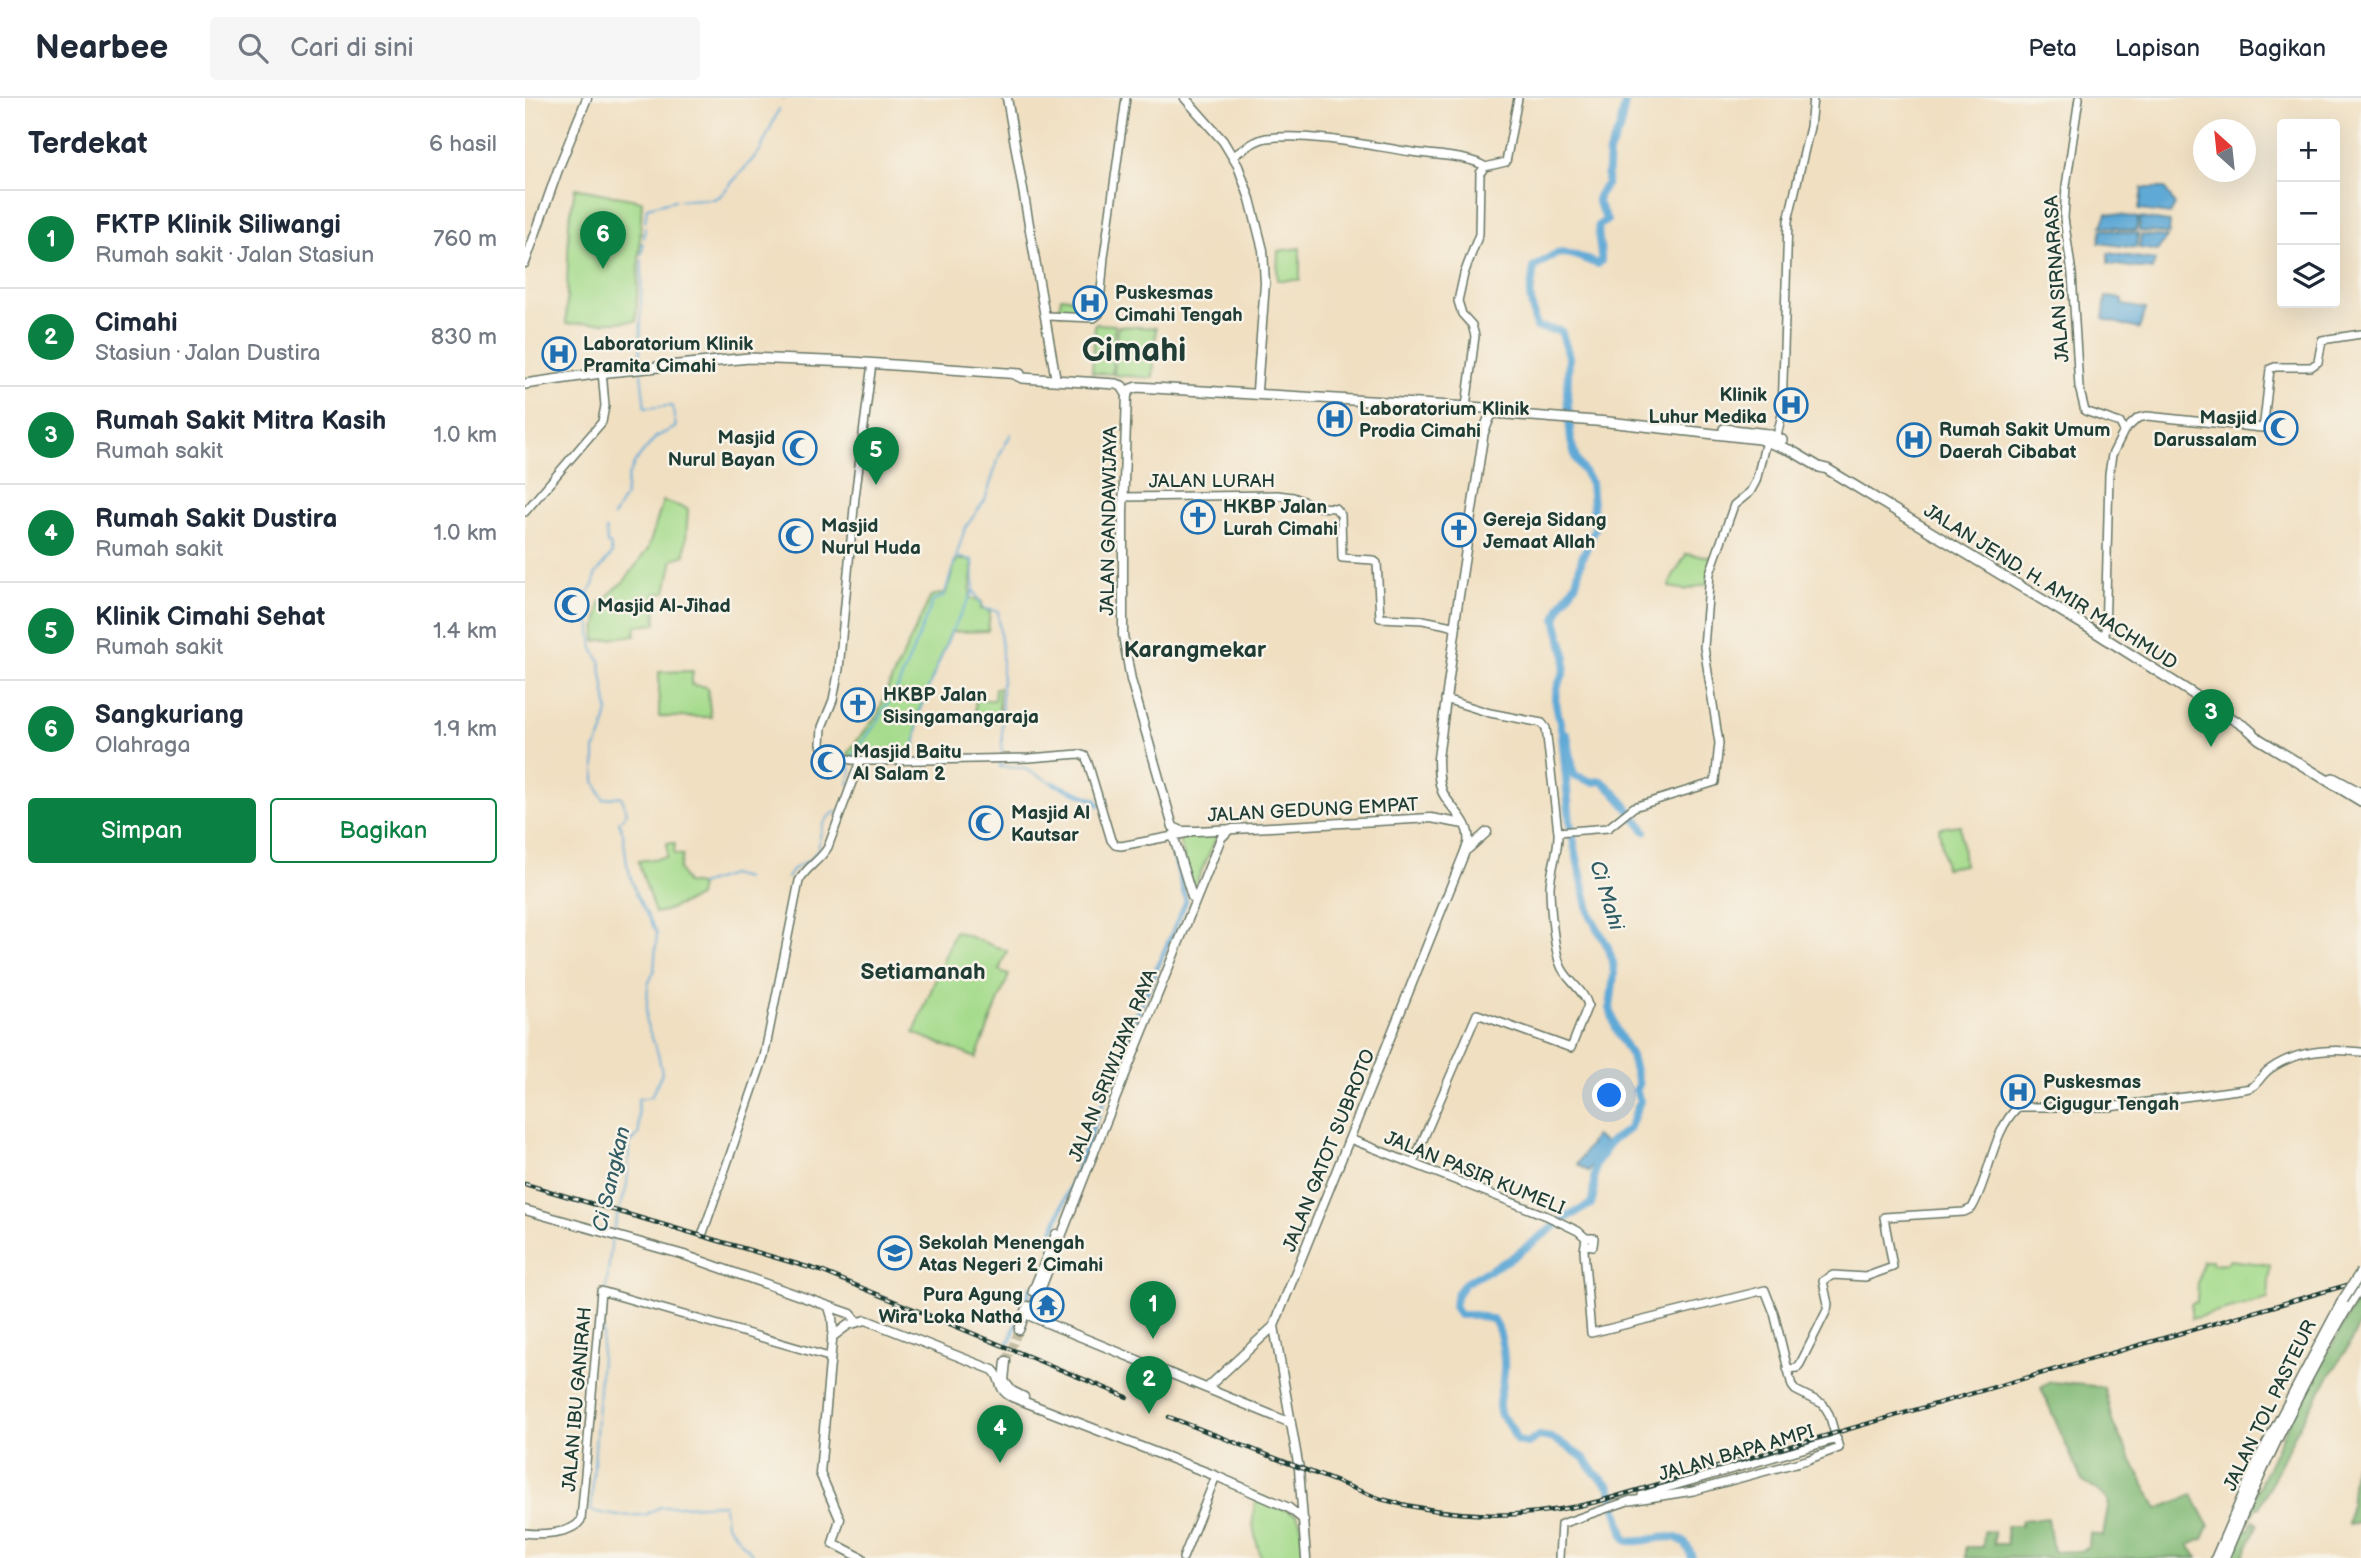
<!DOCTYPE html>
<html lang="id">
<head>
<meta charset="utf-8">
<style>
	:root { --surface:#fff; --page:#f6f6f7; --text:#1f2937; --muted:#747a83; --line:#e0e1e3; --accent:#0b8043 }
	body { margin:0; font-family:"Balsamiq Sans",sans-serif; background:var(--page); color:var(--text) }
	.controls { position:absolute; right:21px; top:21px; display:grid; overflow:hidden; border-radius:7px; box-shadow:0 7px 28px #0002 }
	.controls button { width:63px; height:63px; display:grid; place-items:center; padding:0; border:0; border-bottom:2px solid var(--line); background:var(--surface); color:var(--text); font:35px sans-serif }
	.compass { position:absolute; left:1668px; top:21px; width:63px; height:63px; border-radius:50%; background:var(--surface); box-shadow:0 7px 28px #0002; rotate:333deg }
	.you { position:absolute; left:1085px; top:998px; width:24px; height:24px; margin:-18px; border:5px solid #fff; border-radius:50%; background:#1a73e8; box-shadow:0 0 0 10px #1a73e833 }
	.badge { display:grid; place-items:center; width:46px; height:46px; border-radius:50%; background:var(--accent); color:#fff; font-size:23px; font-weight:700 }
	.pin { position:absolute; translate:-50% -58px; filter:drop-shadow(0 2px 4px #0008) }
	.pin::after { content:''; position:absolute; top:37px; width:24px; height:21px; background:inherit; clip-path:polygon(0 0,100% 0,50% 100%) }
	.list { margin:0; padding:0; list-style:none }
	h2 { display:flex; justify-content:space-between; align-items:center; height:91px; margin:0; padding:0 28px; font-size:30px }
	h2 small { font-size:23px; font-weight:400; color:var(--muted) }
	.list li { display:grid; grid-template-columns:46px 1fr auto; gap:21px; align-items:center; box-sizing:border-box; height:98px; padding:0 28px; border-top:2px solid var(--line) }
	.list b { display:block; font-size:26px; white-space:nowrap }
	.list p { margin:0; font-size:23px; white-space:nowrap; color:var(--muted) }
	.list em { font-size:23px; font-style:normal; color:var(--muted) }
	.actions { display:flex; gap:14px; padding:21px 28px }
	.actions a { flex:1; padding:16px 0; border:2px solid var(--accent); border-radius:7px; text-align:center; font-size:24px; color:var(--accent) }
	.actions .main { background:var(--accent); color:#fff }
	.icon { flex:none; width:38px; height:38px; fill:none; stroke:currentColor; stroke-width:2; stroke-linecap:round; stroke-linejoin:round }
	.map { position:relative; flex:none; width:1836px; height:1460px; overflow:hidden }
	header { display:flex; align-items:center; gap:42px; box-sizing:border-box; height:98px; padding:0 35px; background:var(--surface); border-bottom:2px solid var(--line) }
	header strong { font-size:33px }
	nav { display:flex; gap:38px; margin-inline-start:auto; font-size:24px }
	.search { width:490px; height:63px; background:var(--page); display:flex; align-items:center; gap:18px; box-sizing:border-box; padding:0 24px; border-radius:7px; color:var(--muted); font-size:26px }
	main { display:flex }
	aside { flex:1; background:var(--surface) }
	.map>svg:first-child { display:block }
	.green { fill:#a5db8c; stroke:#628c60; stroke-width:2 }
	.forest { fill:#84bb78; stroke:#527c56; stroke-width:2 }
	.water { fill:#5ea9d6; stroke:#3e7385; stroke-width:2 }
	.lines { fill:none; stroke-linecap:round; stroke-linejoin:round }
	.stream { stroke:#5ea9d6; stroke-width:2 }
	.canal { stroke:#5ea9d6; stroke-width:4.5 }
	.river { stroke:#5ea9d6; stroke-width:8 }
	.primary-tunnel { stroke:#c6bfa5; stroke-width:8; stroke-dasharray:8 4; stroke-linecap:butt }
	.secondary-casing { stroke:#687665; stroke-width:10 }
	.primary-casing { stroke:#687665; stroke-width:11 }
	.highway-casing { stroke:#687665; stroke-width:12 }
	.secondary { stroke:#fff; stroke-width:7 }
	.primary { stroke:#fff; stroke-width:8 }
	.highway { stroke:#fff; stroke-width:9 }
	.rail-casing { stroke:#1f3d34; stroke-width:4.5 }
	.rail { stroke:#f7f3e8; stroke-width:2; stroke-dasharray:5; stroke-linecap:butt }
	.highway-bridge-casing { stroke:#687665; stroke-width:12; stroke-linecap:butt }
	.highway-bridge { stroke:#fff; stroke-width:9 }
	.labels { text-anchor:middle; stroke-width:5; stroke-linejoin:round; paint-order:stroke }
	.street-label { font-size:19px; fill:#1f3d34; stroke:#f7f3e8 }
	.poi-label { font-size:19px; font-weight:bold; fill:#1f3d34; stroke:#f7f3e8; text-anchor:start }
	.water-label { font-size:21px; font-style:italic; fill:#325d65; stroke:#f7f3e8 }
	.quarter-label { font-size:23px; font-weight:bold; fill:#1f3d34; stroke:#f7f3e8 }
	.town-label { font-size:33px; font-weight:bold; fill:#1f3d34; stroke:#f7f3e8 }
</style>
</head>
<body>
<header>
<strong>Nearbee</strong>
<div class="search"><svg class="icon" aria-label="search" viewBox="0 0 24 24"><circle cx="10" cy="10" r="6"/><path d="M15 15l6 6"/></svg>Cari di sini</div>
<nav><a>Peta</a><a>Lapisan</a><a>Bagikan</a></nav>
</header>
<main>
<aside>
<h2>Terdekat<small>6 hasil</small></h2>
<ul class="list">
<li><span class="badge">1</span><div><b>FKTP Klinik Siliwangi</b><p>Rumah sakit · Jalan Stasiun</p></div><em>760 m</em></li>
<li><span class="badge">2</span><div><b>Cimahi</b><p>Stasiun · Jalan Dustira</p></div><em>830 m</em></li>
<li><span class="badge">3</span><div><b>Rumah Sakit Mitra Kasih</b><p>Rumah sakit</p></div><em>1.0 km</em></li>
<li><span class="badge">4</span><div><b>Rumah Sakit Dustira</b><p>Rumah sakit</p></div><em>1.0 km</em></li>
<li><span class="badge">5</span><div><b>Klinik Cimahi Sehat</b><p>Rumah sakit</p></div><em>1.4 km</em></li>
<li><span class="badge">6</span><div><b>Sangkuriang</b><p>Olahraga</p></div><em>1.9 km</em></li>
</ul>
<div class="actions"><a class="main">Simpan</a><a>Bagikan</a></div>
</aside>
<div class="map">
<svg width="1836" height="1460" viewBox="0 0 1836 1460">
	<rect width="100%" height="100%" fill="#f7f3e8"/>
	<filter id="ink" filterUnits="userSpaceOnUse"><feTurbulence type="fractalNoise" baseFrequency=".0143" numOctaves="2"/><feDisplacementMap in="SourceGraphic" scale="14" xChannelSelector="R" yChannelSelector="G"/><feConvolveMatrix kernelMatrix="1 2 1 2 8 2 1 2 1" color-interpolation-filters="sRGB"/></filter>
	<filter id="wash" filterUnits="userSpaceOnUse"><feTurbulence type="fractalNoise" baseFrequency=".00686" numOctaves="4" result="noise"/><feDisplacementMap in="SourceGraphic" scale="28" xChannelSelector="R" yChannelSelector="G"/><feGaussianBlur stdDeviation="1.57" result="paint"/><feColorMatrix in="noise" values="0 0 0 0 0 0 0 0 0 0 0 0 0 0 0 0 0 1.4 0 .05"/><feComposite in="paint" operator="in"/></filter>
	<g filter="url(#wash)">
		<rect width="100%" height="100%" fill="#f0dfc1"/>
		<path class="green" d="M50,90L117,103L111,223L41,226L44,125Z
			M775,150V182H752L753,153Z
			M536,199L554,201V212L566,217L534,214Z
			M570,226L590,227L587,276L567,275Z
			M593,228L631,230L628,280L589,277Z
			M138,403L163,411L160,457L148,461L141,494L130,496L131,526L111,528L110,537L70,543L75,505L100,482L123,451Z
			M1161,456L1188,459L1182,486L1160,492L1144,489C1146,478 1156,467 1161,456Z
			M431,462H448L445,500L457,504L456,511L465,513L463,533L426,534L395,611L389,658L323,659L324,653L353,616L360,596L406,498L421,495Z
			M168,573L166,587L182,589L186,619H134V574Z
			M470,590H474V623L450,624V602H469Z
			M1435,727L1439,767L1420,770L1414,730Z
			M663,735L693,736L668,792L653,738Z
			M142,745H150L149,756L158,757L154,771L161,785L175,787L173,799L140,813L130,815L113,763L142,759Z
			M430,833L482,853L474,872L484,877L451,960L389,935Z
			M1704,1162L1745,1167L1743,1201L1666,1221V1206L1672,1204L1673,1184L1678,1163H1687V1166L1703,1165Z
			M733,1399L772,1417L776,1426L779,1460H736C730,1438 723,1421 733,1399Z"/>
		<path class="forest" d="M1836,1195V1223L1823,1249L1775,1326L1734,1410L1731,1409L1723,1425L1718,1423L1764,1324Z
			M1526,1284L1579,1289L1588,1326L1632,1411L1668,1397L1684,1428L1678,1441L1664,1447L1673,1460H1441V1449H1458L1459,1433L1469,1434V1446H1482L1481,1428H1496L1497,1422L1523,1420L1528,1454L1556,1453L1564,1448L1565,1435L1578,1438L1584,1403L1576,1395L1557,1383L1516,1290Z
			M1829,1368L1836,1371V1425L1823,1427Z
			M1729,1422L1733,1425L1718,1460H1703L1715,1431L1723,1433Z"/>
		<path class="water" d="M1617,90H1640L1650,107L1645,116L1614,112Z
			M1582,115L1613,120L1611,133L1577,128Z
			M1615,120L1645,124L1644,136L1614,133Z
			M1577,131L1613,136L1611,150L1574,145Z
			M1616,137L1642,139L1632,153L1614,150Z
			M1583,155L1630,162L1627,172L1583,166Z
			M1581,199L1598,201V207L1621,211L1614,231L1578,221Z
			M1070,1038L1081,1045L1063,1073L1052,1066Z"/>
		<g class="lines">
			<path class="stream" d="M259,1V0
				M154,102L189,101L195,98L235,53L254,11
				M120,124L122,109L150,102
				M119,140L120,129
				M117,156L118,145
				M115,266L117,162
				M88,419L100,398L103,378L111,363L131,339L151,329L147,308L120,310L116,275
				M81,432L82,446H85L87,456L70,477L69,485L58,505L65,523L68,551L75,563L83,613L78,634L70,652V683L78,701L96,698L102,714L94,724L98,735L102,766L111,796L132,835L129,873L123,887L121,924L133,956L137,975L126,999L113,1001L114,1035L104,1047C103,1061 104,1077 101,1091C97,1106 91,1117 88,1134
				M449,493L459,511L473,513L477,554V658
				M327,658L353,623L366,599L370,596L408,503L419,498L440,430L460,402L475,356L486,336
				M344,659L389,658L395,611L426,534L449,492L448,462L432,459
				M476,664L475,669L498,670L528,685
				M323,686L326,676L325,667
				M285,761L293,752C295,737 296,718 314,713
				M262,780L268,771L284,762
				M175,787L205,777L220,781
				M81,1193L87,1139
				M80,1198L66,1413L93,1418L120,1417L135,1409L199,1406
				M199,1409L201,1426L231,1460"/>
			<path class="canal" d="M528,685L570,702L574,707
				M526,1138L610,921L661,803L644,741
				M484,1245L506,1189"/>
			<path class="river" d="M1101,0L1095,30L1084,54L1082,85L1073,98V105L1082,122L1074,127C1071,137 1077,150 1076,163L1073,166C1060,162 1042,151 1029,157C1022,160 1016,166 1009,169L1005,198L1011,229L1036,233L1044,258L1042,296L1046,343L1051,361L1066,385L1070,431L1057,460L1051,485L1036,507L1031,521L1041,558L1039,574L1033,587L1030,601L1037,634L1045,724L1050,751L1065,817L1083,849L1088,865L1089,876L1085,910L1091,931L1106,958L1114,987L1111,992L1115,1003L1104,1031L1086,1043L1070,1067L1068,1100L1066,1106L1041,1120L985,1161L940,1185L932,1196L929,1208L934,1217H950L969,1222C978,1237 981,1264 978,1282C977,1292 973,1299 974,1309C975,1319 979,1321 985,1328C988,1332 989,1338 992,1343L1003,1345L1014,1338L1026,1340L1045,1350L1059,1360L1071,1376L1085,1388L1100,1440L1103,1443C1128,1447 1157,1423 1167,1460
				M1042,637L1049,677L1067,684L1077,683C1094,697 1107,715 1120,733"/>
		</g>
	</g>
	<g filter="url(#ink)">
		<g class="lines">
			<path class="primary-tunnel" d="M481,1263L494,1232"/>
			<defs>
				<path id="secondary" d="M1554,0L1541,88L1539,120L1547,176L1554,289L1560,313L1595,325L1599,333
					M708,58C718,52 729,42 741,40C789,35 840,47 887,54C904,57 948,58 960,69
					M522,218L569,220L574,216L579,159L601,0
					M347,265L330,399L314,571L308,602L297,629L296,646L299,656L327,662L348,663L504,660L554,656L560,658L563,665L586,742L590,747L596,748L664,735
					M941,309L950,238L947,227L937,216L933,203L939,176L954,136L955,75L960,69L981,64L993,0
					M1251,342L1257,316L1263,123L1285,29L1288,0
					M598,399L752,397L768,399L793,409L810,410L816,417L817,460L848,462L852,465L855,520L898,522L927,528
					M0,414L77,324L80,308L77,273
					M1580,541L1584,376L1587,357L1599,333L1613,320L1622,318L1737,330L1739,324L1745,271L1750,269H1786L1793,264L1797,242L1836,236
					M1033,734L1083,730L1109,709L1190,684L1194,645L1179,549L1185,475L1209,407L1225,394L1231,383L1241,343
					M825,1041L1022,1118L1053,1133L1061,1140
					M888,1065L952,916L1046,950L1063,907C1058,890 1040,882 1035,866C1029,850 1025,806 1025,789C1026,770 1034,753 1033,734L1021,630L1017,625L965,615L920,601
					M178,1135L239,959L274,783C281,769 295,763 303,749L335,663
					M1061,1147L1068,1148L1069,1140H1061L1059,1152L1066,1235L1240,1192L1249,1215L1267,1288L1270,1292L1298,1306L1304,1316L1314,1350L1282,1362L1168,1393L1105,1403
					M1262,1271L1272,1270L1275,1266L1302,1212L1303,1206L1298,1183L1308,1177L1340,1179L1368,1169L1359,1119L1439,1114L1447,1110C1465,1079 1467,1033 1493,1009H1584L1720,991C1734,989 1734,978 1745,971C1772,952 1804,950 1836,954
					M1117,1397L1312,1341
					M0,1435C15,1437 47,1436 56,1422L76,1193L304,1259
					M658,1460L691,1378
					M1034,1460L1036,1426L1106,1402"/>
				<path id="primary" d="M482,0L531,282
					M660,0L698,43L713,68L725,101L738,152L740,185L732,292
					M0,165L34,69L62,0
					M602,296L598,414V537L606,582L648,729L657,733H672L906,720L939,726
					M705,731L696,740L578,1031L505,1218L766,1325
					M648,737L667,799
					M943,751L962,734
					M0,1112L159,1157L326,1216L332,1223
					M508,1193L531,1136
					M304,1209L307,1219L308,1232L295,1375L315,1421L308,1445L337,1460
					M494,1232L503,1208
					M307,1239L323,1227L341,1222L468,1272C478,1281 471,1291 487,1299L691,1378L764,1410L779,1422
					M481,1263L479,1283L487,1293L499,1299
					M682,1290L749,1228
					M781,1460L774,1371L749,1228L943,746C947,723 925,712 917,693C913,682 913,671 913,660L931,528L930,524L959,333"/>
				<path id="highway" d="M491,277L497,280L591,286L597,288L602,296L606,291L612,289L976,311
					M0,286L83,274L224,260L327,264L495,276
					M1199,331L1243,336L1257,342
					M959,333L965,318L970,315L1083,324L1234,341L1267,353L1294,369L1302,371L1564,530L1722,630L1734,641L1836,703
					M1808,680L1836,695
					M1691,1460L1734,1361L1818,1202
					M1699,1460C1738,1366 1782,1273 1836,1187"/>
			</defs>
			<use href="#secondary" class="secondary-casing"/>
			<use href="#primary" class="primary-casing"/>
			<use href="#highway" class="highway-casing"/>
			<use href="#secondary" class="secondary"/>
			<use href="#primary" class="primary"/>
			<use href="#highway" class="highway"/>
			<defs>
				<path id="rail" d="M0,1086L296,1173L602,1299
					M644,1319L856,1401C930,1421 1000,1422 1075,1403L1836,1183"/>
			</defs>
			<use href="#rail" class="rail-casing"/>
			<use href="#rail" class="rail"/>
			<defs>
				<path id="highway-bridge" d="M1818,1202L1836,1174"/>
			</defs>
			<use href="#highway-bridge" class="highway-bridge-casing"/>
			<use href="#highway-bridge" class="highway-bridge"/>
		</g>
	</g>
	<defs>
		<symbol id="hospital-ring" viewBox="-11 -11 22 22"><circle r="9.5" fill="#f7f3e8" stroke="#1f6fb2" stroke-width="1.5"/><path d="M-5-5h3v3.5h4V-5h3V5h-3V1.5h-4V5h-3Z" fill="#1f6fb2"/></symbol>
		<symbol id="mosque-ring" viewBox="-11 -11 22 22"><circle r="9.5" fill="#f7f3e8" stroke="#1f6fb2" stroke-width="1.5"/><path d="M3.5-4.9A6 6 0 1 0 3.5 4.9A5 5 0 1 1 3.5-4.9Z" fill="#1f6fb2"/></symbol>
		<symbol id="church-ring" viewBox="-11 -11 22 22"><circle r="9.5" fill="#f7f3e8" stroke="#1f6fb2" stroke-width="1.5"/><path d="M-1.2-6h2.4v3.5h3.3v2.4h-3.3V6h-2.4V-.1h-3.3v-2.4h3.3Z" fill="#1f6fb2"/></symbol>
		<symbol id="school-ring" viewBox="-11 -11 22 22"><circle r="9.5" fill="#f7f3e8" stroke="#1f6fb2" stroke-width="1.5"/><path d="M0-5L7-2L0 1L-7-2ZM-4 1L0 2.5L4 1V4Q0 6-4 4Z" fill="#1f6fb2"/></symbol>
		<symbol id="temple-ring" viewBox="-11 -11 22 22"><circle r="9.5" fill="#f7f3e8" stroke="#1f6fb2" stroke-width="1.5"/><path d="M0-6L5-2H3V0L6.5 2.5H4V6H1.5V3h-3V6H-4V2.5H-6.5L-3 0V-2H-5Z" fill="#1f6fb2"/></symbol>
	</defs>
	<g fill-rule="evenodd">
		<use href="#hospital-ring" x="546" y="186" width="38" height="38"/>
		<use href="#hospital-ring" x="15" y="237" width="38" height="38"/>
		<use href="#hospital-ring" x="1247" y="288" width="38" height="38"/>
		<use href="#hospital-ring" x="791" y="302" width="38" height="38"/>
		<use href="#mosque-ring" x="1737" y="311" width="38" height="38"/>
		<use href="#hospital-ring" x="1370" y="323" width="38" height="38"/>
		<use href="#mosque-ring" x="256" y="331" width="38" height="38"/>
		<use href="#church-ring" x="654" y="400" width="38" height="38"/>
		<use href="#church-ring" x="915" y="413" width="38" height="38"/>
		<use href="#mosque-ring" x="252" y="419" width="38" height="38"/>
		<use href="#mosque-ring" x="28" y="488" width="38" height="38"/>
		<use href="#church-ring" x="314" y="588" width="38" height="38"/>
		<use href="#mosque-ring" x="284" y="645" width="38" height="38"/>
		<use href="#mosque-ring" x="442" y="706" width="38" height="38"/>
		<use href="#hospital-ring" x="1474" y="975" width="38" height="38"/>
		<use href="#school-ring" x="351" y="1136" width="38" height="38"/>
		<use href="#temple-ring" x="503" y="1188" width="38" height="38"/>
	</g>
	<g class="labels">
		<g class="street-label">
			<text transform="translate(1531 181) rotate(-94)" y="7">JALAN SIRNARASA</text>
			<text x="687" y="389">JALAN LURAH</text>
			<text transform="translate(583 423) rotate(-89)" y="7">JALAN GANDAWIJAYA</text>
			<text transform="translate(1526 488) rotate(32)" y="7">JALAN JEND. H. AMIR MACHMUD</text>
			<text transform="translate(788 711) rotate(-3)" y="7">JALAN GEDUNG EMPAT</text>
			<text transform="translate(587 967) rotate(-68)" y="7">JALAN SRIWIJAYA RAYA</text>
			<text transform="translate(803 1052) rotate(-68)" y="7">JALAN GATOT SUBROTO</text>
			<text transform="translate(950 1074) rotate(22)" y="7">JALAN PASIR KUMELI</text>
			<text transform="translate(51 1301) rotate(-85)" y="7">JALAN IBU GANIRAH</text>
			<text transform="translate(1744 1307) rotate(-64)" y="7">JALAN TOL PASTEUR</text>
			<text transform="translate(1211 1354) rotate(-16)" y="7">JALAN BAPA AMPI</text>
		</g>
		<g class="poi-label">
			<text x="590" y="201">Puskesmas<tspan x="590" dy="22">Cimahi Tengah</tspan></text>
			<text x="58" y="252">Laboratorium Klinik<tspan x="58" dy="22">Pramita Cimahi</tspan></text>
			<text x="1242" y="303" text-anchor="end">Klinik<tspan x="1242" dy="22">Luhur Medika</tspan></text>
			<text x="834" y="317">Laboratorium Klinik<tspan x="834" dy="22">Prodia Cimahi</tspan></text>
			<text x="1732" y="326" text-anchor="end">Masjid<tspan x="1732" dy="22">Darussalam</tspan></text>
			<text x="1414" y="338">Rumah Sakit Umum<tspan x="1414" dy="22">Daerah Cibabat</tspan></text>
			<text x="250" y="346" text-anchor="end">Masjid<tspan x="250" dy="22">Nurul Bayan</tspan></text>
			<text x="698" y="415">HKBP Jalan<tspan x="698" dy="22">Lurah Cimahi</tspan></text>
			<text x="958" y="428">Gereja Sidang<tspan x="958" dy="22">Jemaat Allah</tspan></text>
			<text x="296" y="434">Masjid<tspan x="296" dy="22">Nurul Huda</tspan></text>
			<text x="72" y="514">Masjid Al-Jihad</text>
			<text x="358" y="603">HKBP Jalan<tspan x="358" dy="22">Sisingamangaraja</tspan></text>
			<text x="328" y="660">Masjid Baitu<tspan x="328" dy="22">Al Salam 2</tspan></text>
			<text x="486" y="721">Masjid Al<tspan x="486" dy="22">Kautsar</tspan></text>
			<text x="1518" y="990">Puskesmas<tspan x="1518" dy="22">Cigugur Tengah</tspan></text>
			<text x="394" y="1151">Sekolah Menengah<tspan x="394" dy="22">Atas Negeri 2 Cimahi</tspan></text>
			<text x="498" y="1203" text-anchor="end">Pura Agung<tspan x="498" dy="22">Wira Loka Natha</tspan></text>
		</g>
		<g class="water-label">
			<text transform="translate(1082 797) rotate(73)" y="7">Ci Mahi</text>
			<text transform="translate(86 1081) rotate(-77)" y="7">Ci Sangkan</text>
		</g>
		<g class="quarter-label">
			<text x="670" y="559">Karangmekar</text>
			<text x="398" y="881">Setiamanah</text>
		</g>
		<g class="town-label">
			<text x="609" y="263">Cimahi</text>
		</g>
	</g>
</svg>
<div class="controls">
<button>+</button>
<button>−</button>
<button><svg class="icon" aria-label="layers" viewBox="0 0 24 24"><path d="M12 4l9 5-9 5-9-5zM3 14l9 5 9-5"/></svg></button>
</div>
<svg class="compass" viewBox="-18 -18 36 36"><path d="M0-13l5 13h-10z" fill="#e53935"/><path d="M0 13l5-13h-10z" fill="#747a83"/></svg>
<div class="you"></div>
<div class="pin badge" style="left:628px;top:1241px">1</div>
<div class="pin badge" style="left:624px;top:1316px">2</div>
<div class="pin badge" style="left:1686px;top:649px">3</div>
<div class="pin badge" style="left:475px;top:1365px">4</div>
<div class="pin badge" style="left:351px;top:387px">5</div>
<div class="pin badge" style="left:78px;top:171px">6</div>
</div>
</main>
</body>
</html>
